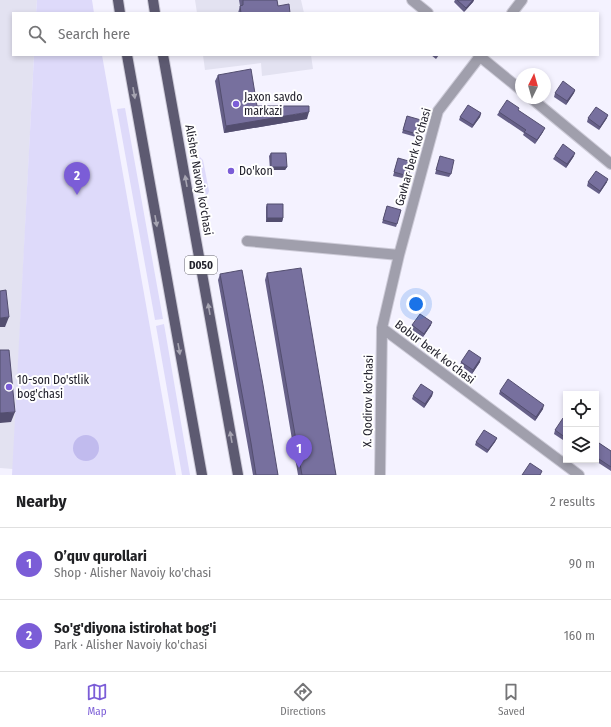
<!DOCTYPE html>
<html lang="en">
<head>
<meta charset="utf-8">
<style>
	:root { --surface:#fff; --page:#f2f2f2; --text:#202124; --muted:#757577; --line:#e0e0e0; --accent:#7b5dd7 }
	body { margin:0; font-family:"Fira Sans Condensed",sans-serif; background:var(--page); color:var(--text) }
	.controls { position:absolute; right:12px; bottom:12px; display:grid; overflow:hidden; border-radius:0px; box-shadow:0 2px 6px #0003 }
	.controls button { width:36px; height:36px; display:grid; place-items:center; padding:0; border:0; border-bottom:1px solid var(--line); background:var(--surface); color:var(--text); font:20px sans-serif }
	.compass { position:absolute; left:515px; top:68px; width:36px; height:36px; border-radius:50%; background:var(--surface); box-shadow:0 2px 6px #0003; rotate:5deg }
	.you { position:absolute; left:416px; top:304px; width:14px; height:14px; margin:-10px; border:3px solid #fff; border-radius:50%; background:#1a73e8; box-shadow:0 0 0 6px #1a73e833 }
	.badge { display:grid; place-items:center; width:26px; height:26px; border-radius:50%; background:var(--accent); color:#fff; font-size:13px; font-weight:700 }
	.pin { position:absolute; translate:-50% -33px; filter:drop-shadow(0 1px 2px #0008) }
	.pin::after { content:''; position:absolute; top:21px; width:14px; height:12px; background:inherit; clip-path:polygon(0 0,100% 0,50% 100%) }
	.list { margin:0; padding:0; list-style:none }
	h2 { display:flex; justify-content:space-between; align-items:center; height:52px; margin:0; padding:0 16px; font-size:17px }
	h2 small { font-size:13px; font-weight:400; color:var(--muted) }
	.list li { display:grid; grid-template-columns:26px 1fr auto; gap:12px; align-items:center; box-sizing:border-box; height:72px; padding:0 16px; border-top:1px solid var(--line) }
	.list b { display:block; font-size:15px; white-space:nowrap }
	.list p { margin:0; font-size:13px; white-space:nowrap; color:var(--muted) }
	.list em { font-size:13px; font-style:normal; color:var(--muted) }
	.icon { flex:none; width:22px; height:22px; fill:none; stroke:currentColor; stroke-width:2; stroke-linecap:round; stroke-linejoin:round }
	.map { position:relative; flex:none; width:611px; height:475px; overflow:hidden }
	.search { position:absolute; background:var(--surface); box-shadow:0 2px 6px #0003; left:12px; right:12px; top:12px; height:44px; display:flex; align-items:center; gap:10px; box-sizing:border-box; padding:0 14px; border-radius:0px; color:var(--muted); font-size:15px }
	.sheet { height:196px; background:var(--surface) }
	nav { display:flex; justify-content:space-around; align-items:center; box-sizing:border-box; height:56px; border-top:1px solid var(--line); background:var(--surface); font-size:11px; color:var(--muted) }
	nav a { display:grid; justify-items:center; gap:2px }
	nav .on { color:var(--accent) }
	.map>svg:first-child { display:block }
	.built { fill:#e3e2f1 }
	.green { fill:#dedafa }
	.water { fill:#c1bbee }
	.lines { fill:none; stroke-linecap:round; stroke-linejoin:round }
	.street-casing { stroke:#ceccd9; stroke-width:12 }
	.primary-casing { stroke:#ceccd9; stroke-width:12 }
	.street { stroke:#a09fac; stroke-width:10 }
	.primary { stroke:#5d5a71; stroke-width:10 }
	.wall { fill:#666088 }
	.shaded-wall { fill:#534e6f }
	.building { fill:#77709e; stroke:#534e6f }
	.oneway { fill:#a6a4b1 }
	.poi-dot { fill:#7b5dd7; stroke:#fff; stroke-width:1.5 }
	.labels { text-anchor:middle; stroke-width:4; stroke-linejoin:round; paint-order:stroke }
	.shield { fill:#fff; stroke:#64646b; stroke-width:1 }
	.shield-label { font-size:11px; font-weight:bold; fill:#22212c }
	.poi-label { font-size:12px; fill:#22212c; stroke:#fff; text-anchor:start }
	.street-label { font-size:12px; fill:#22212c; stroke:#fff }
</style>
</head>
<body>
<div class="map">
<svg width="611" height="475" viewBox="0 0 611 475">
	<rect width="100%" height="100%" fill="#f4f2ff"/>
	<path class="built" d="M0,0H37L36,13H13V55H34L13,469L0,468Z
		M195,0H301L304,13H197Z
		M203,55H311L313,69L262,76L261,63L205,70Z"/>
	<path class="green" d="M37,0H92L94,13H36Z
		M34,55H102L176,475H12Z
		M125,108L163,319L155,320L117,109Z
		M193,150L203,160L209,191L204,205Z
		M164,324L190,475H182L156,326Z"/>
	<path class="water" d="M73 448a13 13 0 1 1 26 0a13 13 0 1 1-26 0Z"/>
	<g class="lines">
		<defs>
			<path id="street" d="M412,0L428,13
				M512,13L522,0
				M478,55L521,90
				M531,98L611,164
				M247,241L399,255L382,328L579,475
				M399,255L438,111L481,55
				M380,475L382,328"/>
			<path id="primary" d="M118,0L120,13
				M153,0L155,13
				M127,55L202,475
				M163,55L238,475"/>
		</defs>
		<use href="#street" class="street-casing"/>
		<use href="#primary" class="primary-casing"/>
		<use href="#street" class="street"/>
		<use href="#primary" class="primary"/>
	</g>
	<path class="wall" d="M239,0H277L278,6L290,13H238L240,6Z
		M455,0H474L473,2L464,12L454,2Z
		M431,55H439L436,59Z
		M218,75L257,106L307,119L224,133L215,81Z
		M575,90L574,93L566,105L554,97L555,93Z
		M518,110L543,132L535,144L523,135L524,133L497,115L499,112Z
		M481,113L480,117L472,128L459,120L460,117Z
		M407,116L417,134L416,137L402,133Z
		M588,118H607L599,130L587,122Z
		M271,153L287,167L285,170H270L269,156Z
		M440,156L451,174L449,177L435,174Z
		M555,156H574L566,168L553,159Z
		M398,158L408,176L407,179L393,176Z
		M588,182H607L599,194L587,186Z
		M267,204L283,218L282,222H266V207Z
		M387,206L397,224L396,227L382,223Z
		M267,273L336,475H298L265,280Z
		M220,274L278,475H253L218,280Z
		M412,325H431L423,337L410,329Z
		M461,362H480L472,374L460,365Z
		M500,391L543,409L535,421L499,394Z
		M433,392L432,396L424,408L412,399L413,396Z
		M566,420V442L554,434L555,430Z
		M497,438L495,442L487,453L475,445L476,442Z
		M596,441L611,451V471L594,460H596Z"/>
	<path class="shaded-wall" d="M473,0H474L473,2L464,12L466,8Z
		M575,90L574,93L566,105L567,101Z
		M309,112L307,119L224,133L226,126Z
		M481,113L480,117L472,128L473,125Z
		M608,115L607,118L599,130L600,127Z
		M545,128L543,132L535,144L537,140Z
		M575,153L574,156L566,168L567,164Z
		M271,167H287L285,170H270Z
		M608,179L607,182L599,194L600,191Z
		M267,218H283L282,222H266Z
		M9,317L5,327H0V318Z
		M432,322L431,325L423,337L424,334Z
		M481,358L480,362L472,374L473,370Z
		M433,392L432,396L424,408L425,404Z
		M544,405L543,409L535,421L536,417Z
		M15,412L11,422L0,423V413Z
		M497,438L495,442L487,453L488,450Z"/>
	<path class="building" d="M243,0H277L278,6L289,4L290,13H241L240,6L243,5Z
		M457,0H473L466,8Z
		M251,69L257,106H309V112L226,126L218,75Z
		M563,81L575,90L567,101L555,93Z
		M507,100L519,108L518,110L545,128L537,140L524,132L526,130L499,112Z
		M468,105L481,113L473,125L460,117Z
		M596,107L608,115L600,127L588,118Z
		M407,116L421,120L417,134L403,130Z
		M563,144L575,153L567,164L555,156Z
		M271,153H286L287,167H271Z
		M440,156L454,160L451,174L436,170Z
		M398,158L412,162L408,176L394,172Z
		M596,171L608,179L600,191L588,182Z
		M267,204H283V218H267Z
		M387,206L401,210L397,224L383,220Z
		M301,268L336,475H302L267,273Z
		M242,270L263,385L278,475H256L251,443L220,274Z
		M6,290L9,317L0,318V291Z
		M420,314L432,322L424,334L412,325Z
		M0,350H9L15,412L0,413Z
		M469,350L481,358L473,370L461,362Z
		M508,379L544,405L536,417L500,391Z
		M421,384L433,392L425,404L413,396Z
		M563,418L566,420V438L555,430Z
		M484,430L497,438L488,450L476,442Z
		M596,441L611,451V467L596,457Z
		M530,463L542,471L540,475H522Z"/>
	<defs><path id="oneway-solid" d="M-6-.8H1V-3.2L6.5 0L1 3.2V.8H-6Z"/></defs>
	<g class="oneway">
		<use href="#oneway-solid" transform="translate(134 93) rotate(80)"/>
		<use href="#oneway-solid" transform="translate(186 181) rotate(-100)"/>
		<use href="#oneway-solid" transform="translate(156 221) rotate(80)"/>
		<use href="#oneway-solid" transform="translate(209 309) rotate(-100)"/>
		<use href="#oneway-solid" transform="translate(179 349) rotate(80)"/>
		<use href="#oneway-solid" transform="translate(231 437) rotate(-100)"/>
	</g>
	<g class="poi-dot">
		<circle cx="236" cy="104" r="4"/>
		<circle cx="231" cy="171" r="4"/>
		<circle cx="9" cy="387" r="4"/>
	</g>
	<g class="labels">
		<rect class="shield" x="185" y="256" width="32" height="18" rx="3"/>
		<g class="shield-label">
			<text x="201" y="269">D050</text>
		</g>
		<g class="poi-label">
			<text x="244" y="101">Jaxon savdo<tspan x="244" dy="14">markazi</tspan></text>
			<text x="239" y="175">Do'kon</text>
			<text x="17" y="384">10-son Do'stlik<tspan x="17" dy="14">bog'chasi</tspan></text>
		</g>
		<g class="street-label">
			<text transform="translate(413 157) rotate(-74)" y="4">Gavhar berk ko'chasi</text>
			<text transform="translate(199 180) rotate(80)" y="4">Alisher Navoiy ko'chasi</text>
			<text transform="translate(435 352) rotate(37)" y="4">Bobur berk ko'chasi</text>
			<text transform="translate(368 401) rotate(-89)" y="4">X. Qodirov ko'chasi</text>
		</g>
	</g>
</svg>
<div class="controls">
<button><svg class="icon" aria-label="locate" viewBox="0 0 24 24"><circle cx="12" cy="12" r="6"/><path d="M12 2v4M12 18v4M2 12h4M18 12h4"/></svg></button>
<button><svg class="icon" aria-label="layers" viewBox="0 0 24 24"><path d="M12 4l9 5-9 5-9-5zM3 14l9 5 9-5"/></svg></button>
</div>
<svg class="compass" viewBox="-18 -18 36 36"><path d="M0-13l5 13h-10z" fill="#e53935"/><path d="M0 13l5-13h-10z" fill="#757577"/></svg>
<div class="you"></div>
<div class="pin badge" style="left:299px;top:468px">1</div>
<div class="pin badge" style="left:77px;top:195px">2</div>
<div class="search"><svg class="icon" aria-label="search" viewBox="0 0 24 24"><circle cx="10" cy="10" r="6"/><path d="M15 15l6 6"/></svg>Search here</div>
</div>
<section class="sheet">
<h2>Nearby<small>2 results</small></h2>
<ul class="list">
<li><span class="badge">1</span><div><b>O’quv qurollari</b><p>Shop · Alisher Navoiy ko'chasi</p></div><em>90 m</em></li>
<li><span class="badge">2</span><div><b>So'g'diyona istirohat bog'i</b><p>Park · Alisher Navoiy ko'chasi</p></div><em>160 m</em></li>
</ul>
</section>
<nav>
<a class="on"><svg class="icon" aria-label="map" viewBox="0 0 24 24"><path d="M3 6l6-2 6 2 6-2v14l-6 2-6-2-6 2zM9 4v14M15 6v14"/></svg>Map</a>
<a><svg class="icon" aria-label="directions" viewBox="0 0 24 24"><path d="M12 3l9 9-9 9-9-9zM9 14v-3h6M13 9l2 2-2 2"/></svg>Directions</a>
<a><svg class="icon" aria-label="saved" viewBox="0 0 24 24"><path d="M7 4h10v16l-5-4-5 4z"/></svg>Saved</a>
</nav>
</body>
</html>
